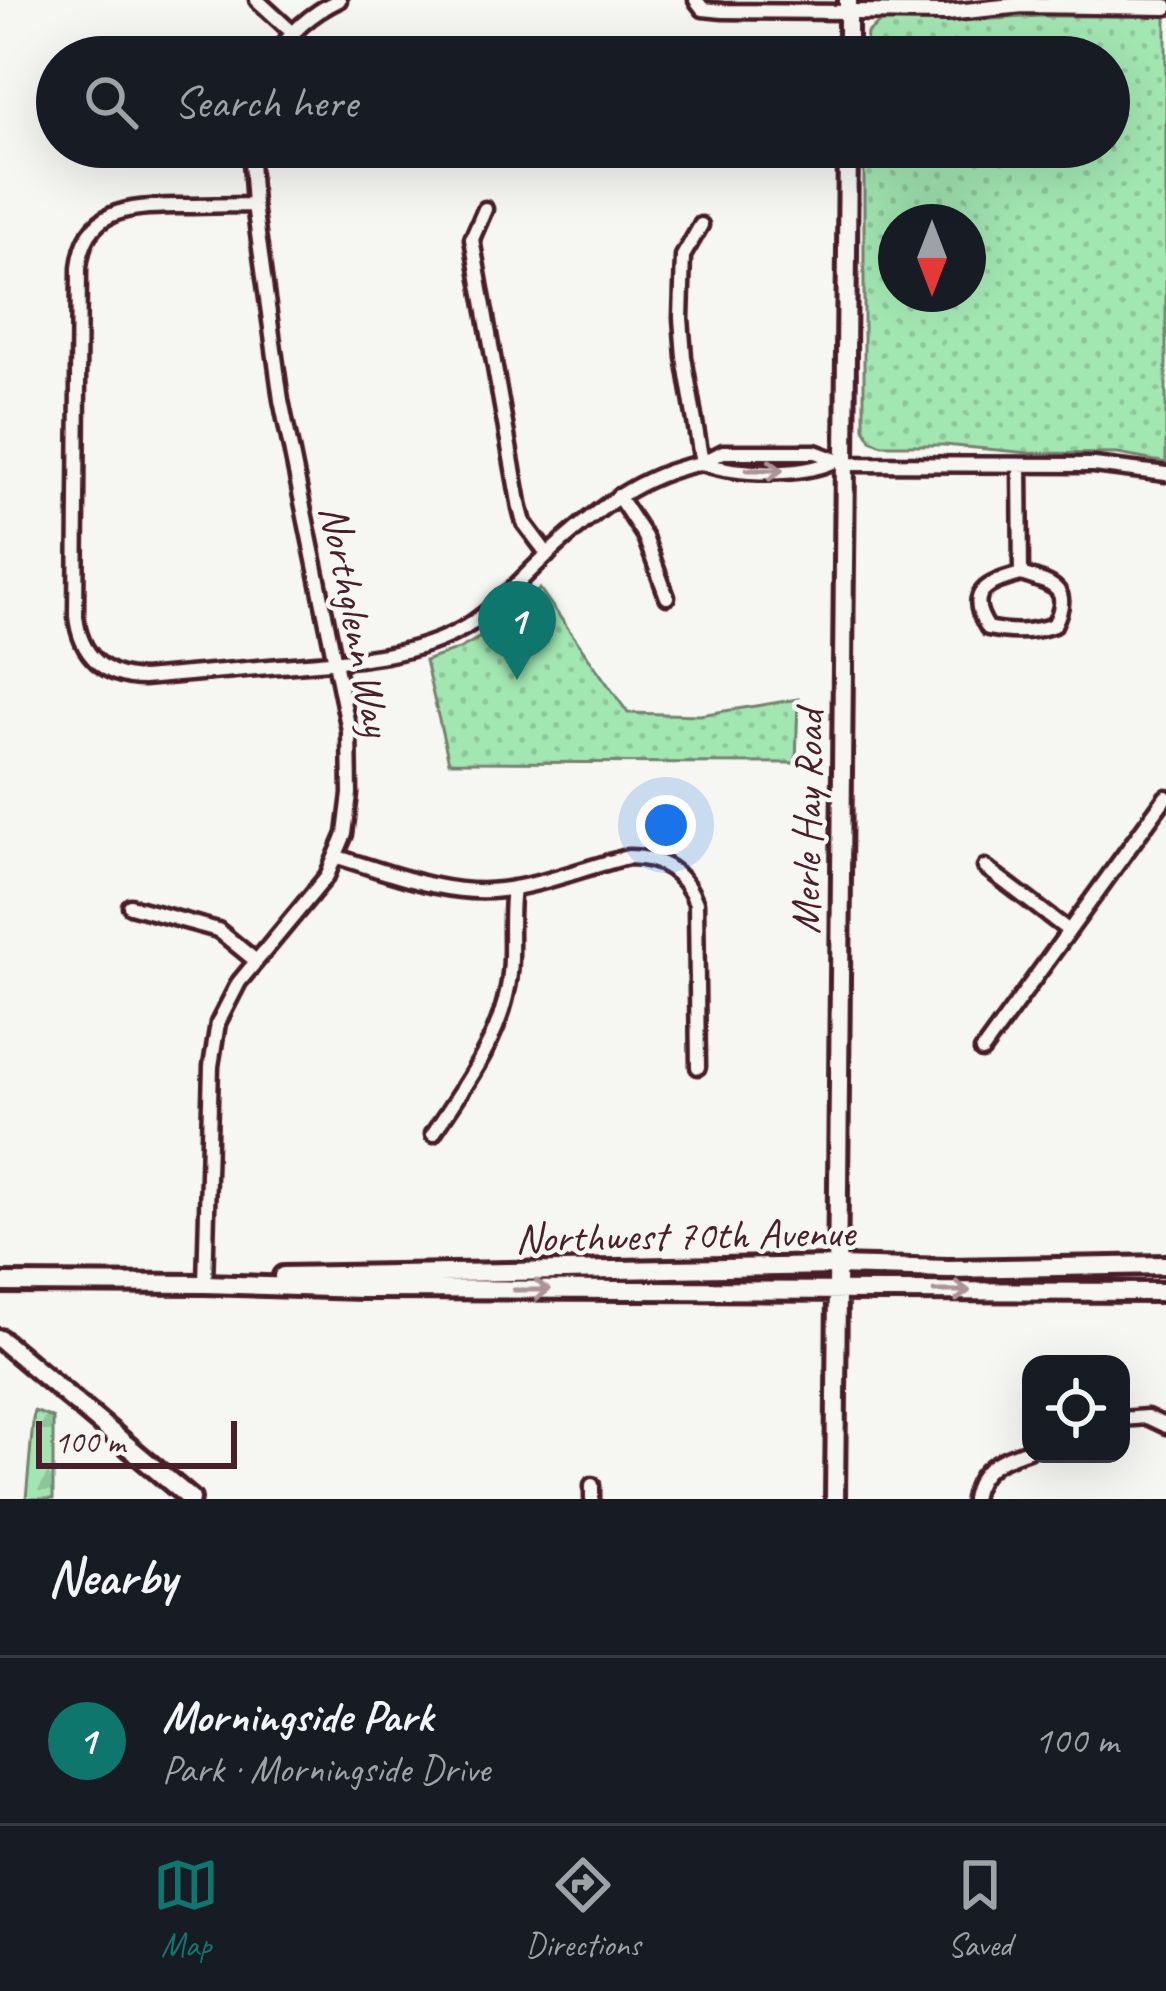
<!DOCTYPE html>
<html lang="en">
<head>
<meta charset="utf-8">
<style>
	:root { --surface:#171b24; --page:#242831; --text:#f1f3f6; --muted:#9ea1a6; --line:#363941; --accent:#0f766e }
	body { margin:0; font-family:Caveat,sans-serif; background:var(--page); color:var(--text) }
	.controls { position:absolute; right:36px; bottom:36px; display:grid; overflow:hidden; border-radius:24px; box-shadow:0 12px 48px #0002 }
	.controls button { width:108px; height:108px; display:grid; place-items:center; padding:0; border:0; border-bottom:3px solid var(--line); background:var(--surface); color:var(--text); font:60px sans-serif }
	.compass { position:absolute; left:878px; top:204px; width:108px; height:108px; border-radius:50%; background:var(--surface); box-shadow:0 12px 48px #0002; rotate:180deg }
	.scale { position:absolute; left:36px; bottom:30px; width:201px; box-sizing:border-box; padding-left:12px; border:6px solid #4a1f2b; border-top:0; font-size:33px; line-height:42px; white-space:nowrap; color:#4a1f2b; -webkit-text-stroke:9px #f6f6f2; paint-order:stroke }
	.you { position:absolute; left:666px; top:825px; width:42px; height:42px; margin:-30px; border:9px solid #fff; border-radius:50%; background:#1a73e8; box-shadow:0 0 0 18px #1a73e833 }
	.badge { display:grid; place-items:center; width:78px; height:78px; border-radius:50%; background:var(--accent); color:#fff; font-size:39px; font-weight:700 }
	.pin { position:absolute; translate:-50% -99px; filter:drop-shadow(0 3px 6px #0008) }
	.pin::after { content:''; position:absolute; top:63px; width:42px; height:36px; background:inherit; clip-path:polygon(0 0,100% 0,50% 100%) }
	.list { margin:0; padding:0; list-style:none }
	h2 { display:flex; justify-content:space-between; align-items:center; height:156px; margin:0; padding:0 48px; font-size:51px }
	h2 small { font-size:39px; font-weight:400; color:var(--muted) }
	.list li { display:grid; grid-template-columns:78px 1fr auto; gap:36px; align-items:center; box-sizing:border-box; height:168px; padding:0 48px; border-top:3px solid var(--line) }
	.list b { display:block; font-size:45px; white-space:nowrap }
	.list p { margin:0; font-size:39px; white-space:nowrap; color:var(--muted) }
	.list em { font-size:39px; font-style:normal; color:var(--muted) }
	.icon { flex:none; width:66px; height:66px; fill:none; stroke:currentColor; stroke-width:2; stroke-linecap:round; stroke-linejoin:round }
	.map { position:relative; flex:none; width:1166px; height:1499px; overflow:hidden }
	.search { position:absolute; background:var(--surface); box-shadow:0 12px 48px #0002; left:36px; right:36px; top:36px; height:132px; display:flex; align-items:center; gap:30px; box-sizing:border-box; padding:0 42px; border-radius:66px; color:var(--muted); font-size:45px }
	.sheet { height:324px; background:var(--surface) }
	nav { display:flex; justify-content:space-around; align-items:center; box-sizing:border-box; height:168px; border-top:3px solid var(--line); background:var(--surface); font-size:33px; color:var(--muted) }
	nav a { display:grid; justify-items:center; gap:6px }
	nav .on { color:var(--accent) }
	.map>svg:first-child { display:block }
	.forest { fill:url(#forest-firs); stroke:#76826e; stroke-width:3 }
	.park { fill:url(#park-dots); stroke:#76826e; stroke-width:3; fill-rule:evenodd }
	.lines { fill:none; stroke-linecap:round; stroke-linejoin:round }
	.minor-casing { stroke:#4a1f2b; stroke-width:21 }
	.tertiary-casing { stroke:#4a1f2b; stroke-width:22 }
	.secondary-casing { stroke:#4a1f2b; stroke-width:26 }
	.minor { stroke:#f6f6f2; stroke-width:12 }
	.tertiary { stroke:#f6f6f2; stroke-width:14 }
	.secondary { stroke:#f6f6f2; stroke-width:16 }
	.oneway { stroke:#a99598 }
	.labels { text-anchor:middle; stroke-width:9; stroke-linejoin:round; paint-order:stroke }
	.street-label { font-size:42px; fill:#4a1f2b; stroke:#f6f6f2 }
</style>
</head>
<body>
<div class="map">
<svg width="1166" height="1499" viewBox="0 0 1166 1499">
	<defs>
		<pattern id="forest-firs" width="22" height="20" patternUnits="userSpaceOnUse" patternTransform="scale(3)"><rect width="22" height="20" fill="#a2e6b2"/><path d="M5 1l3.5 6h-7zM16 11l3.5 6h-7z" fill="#8dc599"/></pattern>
		<pattern id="park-dots" width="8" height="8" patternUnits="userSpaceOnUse" patternTransform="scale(3)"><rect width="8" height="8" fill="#a2e6b2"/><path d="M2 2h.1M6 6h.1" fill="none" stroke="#8dc599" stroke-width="1.8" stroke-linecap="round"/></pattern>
	</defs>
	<rect width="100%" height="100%" fill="#f6f6f2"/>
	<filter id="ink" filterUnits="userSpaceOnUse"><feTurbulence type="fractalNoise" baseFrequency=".00833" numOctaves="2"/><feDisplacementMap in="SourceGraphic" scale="24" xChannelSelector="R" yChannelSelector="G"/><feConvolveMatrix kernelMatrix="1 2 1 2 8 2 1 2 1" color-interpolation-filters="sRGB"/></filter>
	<g filter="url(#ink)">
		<path class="forest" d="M34,1411L53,1418V1499H26Z"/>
		<path class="park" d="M1040,16H1166V463L1118,454L1029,453L944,445H882L871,440L864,428V147H1109V57H865L867,33L882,21L946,22ZM896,222H968V294H896Z
			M540,589L628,713L700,715L798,699L796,763L449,762L425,661L459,649L486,634Z"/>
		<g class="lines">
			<defs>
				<path id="minor" d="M257,0L293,33
					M696,0L703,9L723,11L849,12
					M275,57C290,32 312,13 339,0
					M254,205C228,205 203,206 177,206C128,207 85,208 79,268L76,616C80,655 104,677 143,678C189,674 234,670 280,666C341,661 412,659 466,627C497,607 521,579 548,554C595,511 638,475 702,463L684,357L681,318L683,256L701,225
					M485,209L472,239L520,508L524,523L548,555
					M835,461C800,477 737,475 702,463L723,452H815L847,464L1094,465L1166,474
					M1020,465L1021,574C988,583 964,591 988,628C1011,633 1031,633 1054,625C1073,588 1053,584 1021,574
					M618,496L645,537L667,597
					M337,857C389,872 446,897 501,890C544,885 586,867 628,857C662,857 684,872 696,903L698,1067
					M985,867L1069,931
					M130,906L218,930L256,961
					M982,1051L1166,797
					M433,1134C462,1089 496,1045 507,992C515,958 508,923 513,888
					M205,1284L211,1066L218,1023L239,982L327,876L345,834L350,794L349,730L281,400L254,205L250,147
					M1121,1419L1147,1417L1166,1426
					M592,1485V1499
					M973,1499C979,1466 1002,1459 1031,1449"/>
				<path id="tertiary" d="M849,12L946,13L1023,5L1166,7"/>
				<path id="secondary" d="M848,0V57
					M283,1276L836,1266L949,1269L1166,1265
					M0,1283L205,1284L362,1289L1166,1292
					M0,1339L191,1499
					M835,1499L848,147"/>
			</defs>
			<use href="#minor" class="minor-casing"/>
			<use href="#tertiary" class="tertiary-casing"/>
			<use href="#secondary" class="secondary-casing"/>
			<use href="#minor" class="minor"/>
			<use href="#tertiary" class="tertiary"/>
			<use href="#secondary" class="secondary"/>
		</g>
		<defs><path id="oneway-shaft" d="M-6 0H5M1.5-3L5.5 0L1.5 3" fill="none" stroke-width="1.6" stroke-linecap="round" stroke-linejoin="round" transform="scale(3)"/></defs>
		<g class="oneway">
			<use href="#oneway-shaft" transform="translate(765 470)"/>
			<use href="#oneway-shaft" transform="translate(532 1290)"/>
			<use href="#oneway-shaft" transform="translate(952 1291)"/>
		</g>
	</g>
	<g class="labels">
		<g class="street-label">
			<text transform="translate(357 620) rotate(79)" y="15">Northglenn Way</text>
			<text transform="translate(806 822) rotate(-89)" y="15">Merle Hay Road</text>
			<text transform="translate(685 1234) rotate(-1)" y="15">Northwest 70th Avenue</text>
		</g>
	</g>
</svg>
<div class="controls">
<button><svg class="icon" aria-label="locate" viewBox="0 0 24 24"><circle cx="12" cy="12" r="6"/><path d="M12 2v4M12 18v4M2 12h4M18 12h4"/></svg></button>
</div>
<svg class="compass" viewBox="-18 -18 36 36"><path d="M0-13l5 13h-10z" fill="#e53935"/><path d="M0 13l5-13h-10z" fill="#9ea1a6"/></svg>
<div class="scale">100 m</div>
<div class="you"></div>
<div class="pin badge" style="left:517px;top:680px">1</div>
<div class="search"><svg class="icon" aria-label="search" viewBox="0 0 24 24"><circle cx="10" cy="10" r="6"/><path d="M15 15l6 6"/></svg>Search here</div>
</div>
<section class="sheet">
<h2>Nearby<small></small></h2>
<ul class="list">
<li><span class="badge">1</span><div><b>Morningside Park</b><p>Park · Morningside Drive</p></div><em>100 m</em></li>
</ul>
</section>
<nav>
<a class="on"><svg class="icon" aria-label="map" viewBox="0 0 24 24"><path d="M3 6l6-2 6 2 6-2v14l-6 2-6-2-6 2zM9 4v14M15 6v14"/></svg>Map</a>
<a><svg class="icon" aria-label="directions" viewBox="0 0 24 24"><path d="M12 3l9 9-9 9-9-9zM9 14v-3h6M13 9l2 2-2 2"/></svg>Directions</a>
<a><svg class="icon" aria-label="saved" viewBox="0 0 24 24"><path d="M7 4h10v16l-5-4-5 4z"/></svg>Saved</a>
</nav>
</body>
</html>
